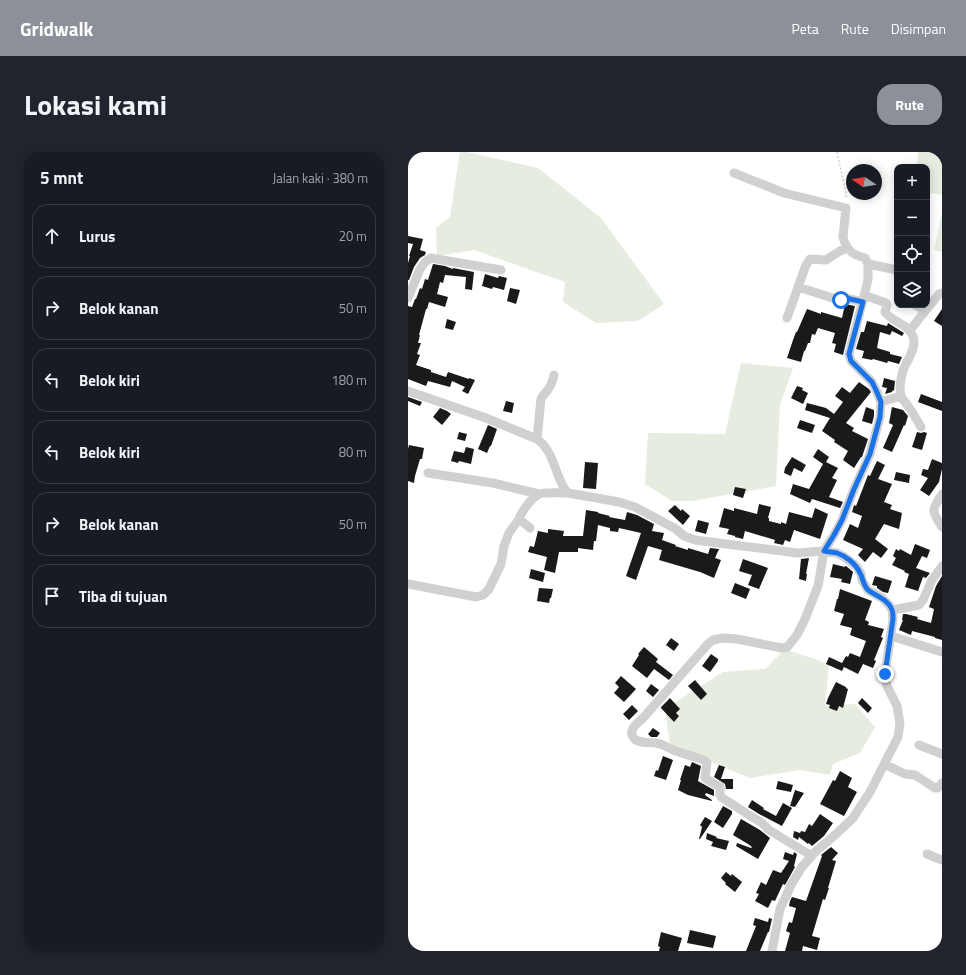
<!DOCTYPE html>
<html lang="id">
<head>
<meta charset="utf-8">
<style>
	:root { --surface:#171b24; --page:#20242c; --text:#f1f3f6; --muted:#9ea1a6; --line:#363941; --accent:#8c9099 }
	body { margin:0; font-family:"Titillium Web",sans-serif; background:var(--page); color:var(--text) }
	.controls { position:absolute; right:12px; top:12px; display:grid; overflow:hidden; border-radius:8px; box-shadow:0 2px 10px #0003 }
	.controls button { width:36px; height:36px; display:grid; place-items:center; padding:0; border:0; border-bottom:1px solid var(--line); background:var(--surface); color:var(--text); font:20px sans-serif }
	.compass { position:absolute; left:438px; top:12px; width:36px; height:36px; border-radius:50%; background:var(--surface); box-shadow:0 2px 10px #0003; rotate:282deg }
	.stop { position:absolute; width:12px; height:12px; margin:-9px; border:3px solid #1a73e8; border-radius:50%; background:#fff }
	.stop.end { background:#1a73e8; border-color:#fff; box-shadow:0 1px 4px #0008 }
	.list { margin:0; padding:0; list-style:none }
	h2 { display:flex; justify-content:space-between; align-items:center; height:52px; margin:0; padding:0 16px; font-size:17px }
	h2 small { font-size:13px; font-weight:400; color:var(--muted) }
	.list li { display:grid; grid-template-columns:26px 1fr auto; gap:12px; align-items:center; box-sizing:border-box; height:64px; margin:0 8px 8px; padding:0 8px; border:1px solid var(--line); border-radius:16px }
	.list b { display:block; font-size:15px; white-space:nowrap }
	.list em { font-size:13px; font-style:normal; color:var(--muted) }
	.icon { flex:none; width:22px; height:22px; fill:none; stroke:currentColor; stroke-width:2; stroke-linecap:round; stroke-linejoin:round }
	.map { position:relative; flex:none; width:534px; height:799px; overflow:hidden; border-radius:16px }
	header { display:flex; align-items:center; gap:24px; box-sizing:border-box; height:56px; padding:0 20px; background:var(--accent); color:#fff }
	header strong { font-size:19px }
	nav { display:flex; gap:22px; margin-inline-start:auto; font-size:14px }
	.intro { display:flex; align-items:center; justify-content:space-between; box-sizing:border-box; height:96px; padding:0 24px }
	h1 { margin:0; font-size:28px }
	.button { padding:10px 18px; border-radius:16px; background:var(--accent); color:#fff; font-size:14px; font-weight:700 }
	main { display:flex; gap:24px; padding:0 24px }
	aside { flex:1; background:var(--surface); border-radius:16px; box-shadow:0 2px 10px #0003 }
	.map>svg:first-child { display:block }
	.green { fill:#e6ecdf }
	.building { fill:#1a1a1a }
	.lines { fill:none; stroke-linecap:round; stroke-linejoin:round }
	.path { stroke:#cdcdcd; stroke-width:1.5; stroke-dasharray:2 2; stroke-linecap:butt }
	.minor { stroke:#d0d0d0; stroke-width:9 }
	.route { stroke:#1a73e8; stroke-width:5 }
</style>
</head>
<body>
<header>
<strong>Gridwalk</strong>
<nav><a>Peta</a><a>Rute</a><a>Disimpan</a></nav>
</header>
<div class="intro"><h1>Lokasi kami</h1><a class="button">Rute</a></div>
<main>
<aside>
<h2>5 mnt<small>Jalan kaki · 380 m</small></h2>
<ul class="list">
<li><svg class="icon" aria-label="ahead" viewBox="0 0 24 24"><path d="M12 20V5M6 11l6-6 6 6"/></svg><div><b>Lurus</b></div><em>20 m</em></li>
<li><svg class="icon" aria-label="right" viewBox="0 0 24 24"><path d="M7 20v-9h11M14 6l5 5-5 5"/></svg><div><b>Belok kanan</b></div><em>50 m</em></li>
<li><svg class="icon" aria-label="left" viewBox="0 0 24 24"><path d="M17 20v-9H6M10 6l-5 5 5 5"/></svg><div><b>Belok kiri</b></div><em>180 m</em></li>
<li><svg class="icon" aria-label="left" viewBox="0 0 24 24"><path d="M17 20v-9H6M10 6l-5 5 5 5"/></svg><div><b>Belok kiri</b></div><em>80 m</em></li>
<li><svg class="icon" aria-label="right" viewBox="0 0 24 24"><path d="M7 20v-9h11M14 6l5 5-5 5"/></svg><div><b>Belok kanan</b></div><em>50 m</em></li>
<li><svg class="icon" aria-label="arrive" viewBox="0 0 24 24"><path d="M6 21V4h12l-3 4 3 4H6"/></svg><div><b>Tiba di tujuan</b></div></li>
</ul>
</aside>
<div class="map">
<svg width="534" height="799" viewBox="0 0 534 799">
	<rect width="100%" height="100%" fill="#fff"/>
	<path class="green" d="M52,0H59L130,16L193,66L256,152L230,169L188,171L155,150L157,130L66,98L29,104L28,76L42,65Z
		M510,0H534V43L519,40V15H509Z
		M534,60V100L526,98Z
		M333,211L385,216L372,253L368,334L284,349H264L237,332L240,281L317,282Z
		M377,497L421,512L417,554L447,552L467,575L452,601L425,612L422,623L391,618L342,626L262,593L257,557L315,520L357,517Z"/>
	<path class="building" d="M0,84L15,87L12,98L18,100L17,103L12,106L6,115L1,128H0V111L2,104H1L5,92L0,91Z
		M25,112L37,114L45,117V116L66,120L64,138L57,137L58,125L37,123L35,131L32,130L29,142L40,145L37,155L21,150L19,157H18L11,183H12L10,191H13L9,202L12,203L8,213L23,218V220L38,225L40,220L61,227V226L67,228L60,242L54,239L57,235L44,229L42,235L20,229L18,234L0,227V154L4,155L7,147H8L12,136L14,137L17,127L20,128Z
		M77,122L90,126L91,124L99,126L96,138L85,135L84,137L74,134Z
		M102,136L112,138L108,152L99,149Z
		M437,152L447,154L435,203L426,200L428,192L424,191L427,181L410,176L407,183L404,182L402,191H400L397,199H396L393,210L379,206L385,188L388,180H389L399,157L413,162V160L434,166Z
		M534,157V174L526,169Z
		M39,167L48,170L45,178L37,176Z
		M459,169L479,174L480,171L496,181L494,184L484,179L482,183L472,180L469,196L482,200V202L494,205L491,212L480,209L479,211L465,207L464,208L454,206L456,199L448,197L453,180H456Z
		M476,226L487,229L486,239L485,238L484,240L477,242L479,236L474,235Z
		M451,230L461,237L463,240L438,271L446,276L444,279L460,287L454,305H453L446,316L435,308L440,299L426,290L427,288L414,279L422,266L397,258L399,251L418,256L426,262L435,250L427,244L434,235L442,241Z
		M389,234L395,236L394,238L400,241L395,252L383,246Z
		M513,242L534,250V259L510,250Z
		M0,245L14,250L12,254L0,249Z
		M98,249L106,251L104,261L95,259Z
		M458,255L466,258V264L464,272L454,269Z
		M484,255L495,258L500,264L497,274L496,273L484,300L475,296L485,273L481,271Z
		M32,256L39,259L43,262L34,273L25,265Z
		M392,268L407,273L404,281L389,276Z
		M80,273L89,277L83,294H82L79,301L70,297Z
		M51,280L59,282L57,289L49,287Z
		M509,280L513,281L516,280L519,281L514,298L504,295Z
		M1,293L16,296L14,307H12L7,324L6,331L0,329V297Z
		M58,295L66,297L63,312L51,309L50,311L43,309L46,299L56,301Z
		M410,297L421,305L418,310L430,316L424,326L429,328L421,345L435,350L432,356L404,347L402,351L382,342L385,332L401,337L415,312L405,305Z
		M384,305L398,313L394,320L386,316L383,324L376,321L377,316Z
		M524,307L534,311V317L531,330L521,344L512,338L520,326L513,323L515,317L520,318Z
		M469,309L477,313L470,327L484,332L476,350L484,353L482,357L494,361L491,377L476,372L467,387L480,397L473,406L465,400L457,410L450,403L455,397L435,388L442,372L450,376L454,364L444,360L446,353L448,354L460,323L462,324Z
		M177,310L190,311L188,337L175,336Z
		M488,320L502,323L501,331L486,328Z
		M327,335L338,337L335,346L325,343Z
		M351,352L363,355L360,366H361V369L373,372V370L378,372L381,360L404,366L407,356L420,362L412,387L386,378L382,390L377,388L375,393L366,391L367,388L337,379L335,387L327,385V384L319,382L321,377L311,375L316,356L326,359V356L349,362Z
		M267,353L273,359L274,357L282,364L275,373L260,359Z
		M178,358L190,360V361L202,364L201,365L217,368L219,360L229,363L246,372L244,379L256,381L254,388L268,393L267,394L280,398V396L300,402L302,396L311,397L307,406L313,408L306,426L292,420L251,408L254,398L240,394L228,428L218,424L233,381L211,376L210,380L202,379V376L190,373L188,389H186L185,398L170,396V400H151L147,421L136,418L139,405L120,400L122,394L126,395L130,379L140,381V377L156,379L155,384H175Z
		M290,368L301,371L298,382L287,379Z
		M507,392L522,398L519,406L514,404L508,416L522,421L518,426L515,425L510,439L497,435L501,422L496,420L497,419L484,413L488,406L485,404L488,397L491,399L492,397L503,403Z
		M401,406L398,422H399L398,429L391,427L393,407Z
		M335,407L360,416L351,437L340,433L344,423L331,419Z
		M425,412L437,415V414H438L444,419L445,420L442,432L433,430L434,427L422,425Z
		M123,417L137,421L135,430L121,426Z
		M467,424L484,429L480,441L475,440L469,436V434L464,433Z
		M534,424V488L527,486V485L504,479L503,483L491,478L495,468H494L495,462H498L510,465L509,467L523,471L526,457L521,455L528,434Z
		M327,431L342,437L338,447L323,441Z
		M131,436L145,437L143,446H142L141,451L129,449Z
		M432,437L464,449L457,468L461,470L460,473L476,477L473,485L475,486L466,508L468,509L465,516L455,512L450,522L436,515L434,519L418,512L421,505L434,511L438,504L440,505L442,501L452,505L458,489L442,483L444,476L432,473L436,462L426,459L429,447H430Z
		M263,486L271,492L266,499L258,493Z
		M236,495L250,507L248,510L265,523L261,528L246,517L239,526L224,514L231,503L230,502Z
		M303,502L310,507V509L302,520L294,514Z
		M213,524L228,537L216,550L206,541L211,535L207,531Z
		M287,528L299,542L293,548L280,534Z
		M428,530L438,535V536L440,537L435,556L431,554L429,559L421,556L422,553L418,552L420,546Z
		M243,532L251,538L245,545L238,539Z
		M262,546L272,557L268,561L271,564L266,570L253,556V555Z
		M454,546L464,556L460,561L450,551Z
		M224,553L230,559L221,568L215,562Z
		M245,576L252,581L249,585H243L240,582Z
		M255,604L265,608L258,628L246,624L248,618L250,619Z
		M284,610L293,614L290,629L306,638V644L298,641L297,643L304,648V649L280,643L270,638L273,628H272L277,613L282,615Z
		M311,613L317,615L313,627H325V637H318L317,632L306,625Z
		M432,619L444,626L440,635L449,640L436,664L412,652L425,628L427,629Z
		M370,629L385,633L383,640L368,637Z
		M387,638L396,641L387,655L382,654Z
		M344,648L356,656L355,657L368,664L375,651L384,656L374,674L351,662L340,655Z
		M315,654L324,659V662L315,676L306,670Z
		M412,662L425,671L416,684L404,694L401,691L400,692L391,685L390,688L385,685L386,679L392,681L393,679L397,680L401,672L404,674Z
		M297,665L304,669L292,687H291L294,675L292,673Z
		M333,667L352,678L362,686L350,707L328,694L329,691L343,696L344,695L340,692L325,683Z
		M299,681L309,685L308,686L321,689L318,698L303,694L305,690L298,687Z
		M423,695L430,701L424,708L428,709L420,736H421L417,748L415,747L404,784L412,786L409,798L395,794L394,799H377L382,781L378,779L381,770L384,771L388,756L381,754L382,749L384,745L398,749L414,704L413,703Z
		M377,700L385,703L386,700L389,702L386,714L387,715L377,733L375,732L374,734L367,749L364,748L360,756L347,749L351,742L348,741L353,730L358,733L365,718L373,721L381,709L375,707Z
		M318,720L323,724L324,722L334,730L327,740L317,732L318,731L313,726Z
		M347,766L360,770L361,766L364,767L361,780H360L352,799H338L348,774L345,773Z
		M282,778L308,784L305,796L279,791Z
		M253,780L274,786L270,799H251L252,795L250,794Z"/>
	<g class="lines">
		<path class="path" d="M429,0L438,41V47"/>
		<path class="minor" d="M326,21L376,41L438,56L435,85C438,98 445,103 457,106L460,112V128L454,152L441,202L443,209L464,230L468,238L473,250L472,265L462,302L446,337L434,368L426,383L416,399L410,434L397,467L389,483L381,493L379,495L374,496L329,487L315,486L305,488L299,493L236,565C231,570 220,577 225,585C229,592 240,590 248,591C256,592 263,598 271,600C279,603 289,605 297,609L299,611L297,625L298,627L312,635V643L313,645L341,663L354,671L361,678L404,704
			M460,112L489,118
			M390,135L431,148H433L435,146H438L455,150
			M456,143L478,151L479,153L477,160C484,170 500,172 505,184C509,195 500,207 496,216C493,223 491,237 493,244C494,247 498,251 500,254C505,261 509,268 513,275
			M0,146L12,117L17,110L23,106L93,118
			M507,153L517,158
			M379,166L398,113L402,107L418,108L432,99L439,96
			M502,178L531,142L534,141
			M0,239L78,266L129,287C137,293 142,301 145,310C150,321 152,333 160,341L211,350L227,355L268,377L276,384L287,388L389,401L416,399L429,401L438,406L449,415L453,422L454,428L460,438L474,446L481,453L484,458L485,467L477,522L479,534L489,554L492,571L490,585L462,640L445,666L427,683L407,700L394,715L384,731L372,757L364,799
			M473,250L493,244
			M129,287L133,247C135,242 139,240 141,236C144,232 145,227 146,223
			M20,321L85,331L131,342
			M534,342C523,360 523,357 534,375
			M122,376L111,367C114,359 124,345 131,342C135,340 155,341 160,341
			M0,432L68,445L75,443L81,437L93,412L96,394L101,381L111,367
			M484,458L511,453L515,448L524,428L534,414
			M483,484L534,500
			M511,593L534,602
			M476,612L497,622L507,623L527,636H530L534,631
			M519,702L534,708"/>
	</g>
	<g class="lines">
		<path class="route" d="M433,148L435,146H438L455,150L441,202L443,209L464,230L468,238L473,250L472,265L462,302L446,337L434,368L426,383L416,399C420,400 425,400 429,401C438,404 448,412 452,421C455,426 455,433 460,438C468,444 480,447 484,458C485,460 485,464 485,467L477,522"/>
	</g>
</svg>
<div class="controls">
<button>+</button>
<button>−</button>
<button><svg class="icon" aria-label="locate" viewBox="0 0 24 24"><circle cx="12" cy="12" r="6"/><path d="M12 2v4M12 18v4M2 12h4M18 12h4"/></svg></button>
<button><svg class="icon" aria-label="layers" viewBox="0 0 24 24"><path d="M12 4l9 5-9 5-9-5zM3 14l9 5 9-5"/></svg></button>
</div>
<svg class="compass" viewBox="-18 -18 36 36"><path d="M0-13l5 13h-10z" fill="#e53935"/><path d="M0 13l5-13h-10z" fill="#9ea1a6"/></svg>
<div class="stop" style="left:433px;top:148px"></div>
<div class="stop end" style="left:477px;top:522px"></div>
</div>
</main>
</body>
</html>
